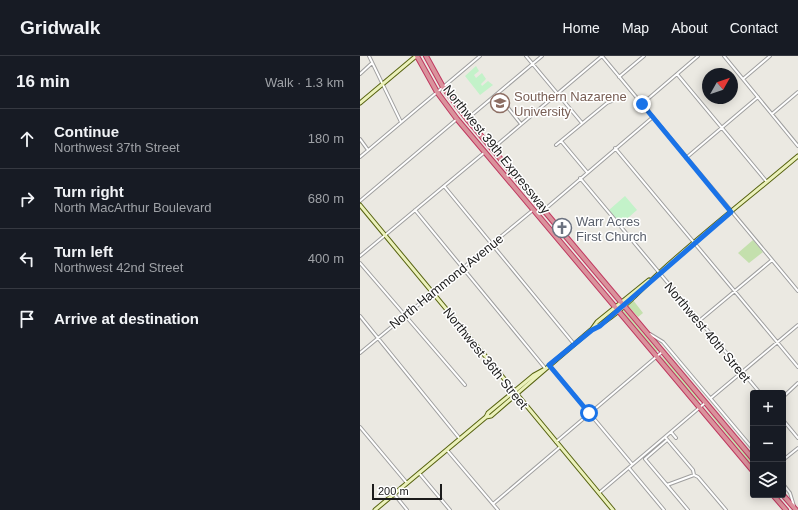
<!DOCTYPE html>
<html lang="en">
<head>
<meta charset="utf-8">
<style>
	:root { --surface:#171b24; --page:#242831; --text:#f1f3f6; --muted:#9ea1a6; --line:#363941 }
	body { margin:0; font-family:Helvetica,sans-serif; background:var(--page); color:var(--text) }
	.controls { position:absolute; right:12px; bottom:12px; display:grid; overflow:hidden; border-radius:4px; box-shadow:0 2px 10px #0003 }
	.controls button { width:36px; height:36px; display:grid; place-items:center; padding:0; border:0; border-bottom:1px solid var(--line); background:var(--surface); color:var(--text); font:20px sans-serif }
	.compass { position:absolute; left:342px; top:12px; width:36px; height:36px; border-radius:50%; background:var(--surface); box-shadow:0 2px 10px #0003; rotate:50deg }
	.scale { position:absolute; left:12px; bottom:10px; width:70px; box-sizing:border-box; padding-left:4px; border:2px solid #1b1b1b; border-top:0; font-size:11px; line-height:14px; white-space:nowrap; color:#1b1b1b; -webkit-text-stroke:3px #fff; paint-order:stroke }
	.stop { position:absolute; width:12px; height:12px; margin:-9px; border:3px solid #1a73e8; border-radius:50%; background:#fff }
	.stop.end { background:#1a73e8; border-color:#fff; box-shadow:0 1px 4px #0008 }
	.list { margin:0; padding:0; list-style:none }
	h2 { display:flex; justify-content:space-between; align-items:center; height:52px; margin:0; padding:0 16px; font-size:17px }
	h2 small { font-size:13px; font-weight:400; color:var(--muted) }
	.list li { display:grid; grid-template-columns:26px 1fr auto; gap:12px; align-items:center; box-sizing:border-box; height:60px; padding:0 16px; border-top:1px solid var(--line) }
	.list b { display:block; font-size:15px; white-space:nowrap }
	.list p { margin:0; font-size:13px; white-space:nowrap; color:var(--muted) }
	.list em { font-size:13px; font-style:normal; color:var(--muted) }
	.icon { flex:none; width:22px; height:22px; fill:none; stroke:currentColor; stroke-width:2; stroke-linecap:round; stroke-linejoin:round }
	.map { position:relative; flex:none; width:438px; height:454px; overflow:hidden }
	header { display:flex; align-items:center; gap:24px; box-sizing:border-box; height:56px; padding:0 20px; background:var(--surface); border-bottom:1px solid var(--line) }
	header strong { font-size:19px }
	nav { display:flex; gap:22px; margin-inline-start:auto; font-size:14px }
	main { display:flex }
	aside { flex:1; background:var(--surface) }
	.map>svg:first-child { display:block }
	.grass { fill:#c4e0ad }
	.park { fill:#c3f2c9 }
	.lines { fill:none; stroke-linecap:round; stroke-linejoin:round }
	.street-casing { stroke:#9f9f9f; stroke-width:4 }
	.secondary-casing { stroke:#576311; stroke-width:5 }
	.highway-casing { stroke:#c03860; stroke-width:6 }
	.street { stroke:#fff; stroke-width:2 }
	.secondary { stroke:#ebf1bb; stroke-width:3 }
	.highway { stroke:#da929c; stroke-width:4 }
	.route { stroke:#1a73e8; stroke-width:5 }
	.labels { text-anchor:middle; stroke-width:3; stroke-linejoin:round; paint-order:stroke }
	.education-label { font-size:13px; fill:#785e54; stroke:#fff; text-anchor:start }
	.street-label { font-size:13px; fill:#1b1b1b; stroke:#fff }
	.worship-label { font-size:13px; fill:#5b616d; stroke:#fff; text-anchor:start }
</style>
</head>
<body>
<header>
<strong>Gridwalk</strong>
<nav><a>Home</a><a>Map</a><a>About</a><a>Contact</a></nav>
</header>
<main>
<aside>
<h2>16 min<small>Walk · 1.3 km</small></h2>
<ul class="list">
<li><svg class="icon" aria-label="ahead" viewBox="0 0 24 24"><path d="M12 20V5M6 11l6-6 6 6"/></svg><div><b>Continue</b><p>Northwest 37th Street</p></div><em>180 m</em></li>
<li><svg class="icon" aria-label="right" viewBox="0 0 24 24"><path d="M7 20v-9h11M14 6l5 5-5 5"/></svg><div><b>Turn right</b><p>North MacArthur Boulevard</p></div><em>680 m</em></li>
<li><svg class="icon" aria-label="left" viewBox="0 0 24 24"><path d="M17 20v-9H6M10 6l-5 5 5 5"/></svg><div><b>Turn left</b><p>Northwest 42nd Street</p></div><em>400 m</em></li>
<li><svg class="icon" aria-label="arrive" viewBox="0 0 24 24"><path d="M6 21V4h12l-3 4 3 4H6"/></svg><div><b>Arrive at destination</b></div></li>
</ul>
</aside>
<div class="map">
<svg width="438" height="454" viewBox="0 0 438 454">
	<rect width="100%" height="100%" fill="#ebe9e2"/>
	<path class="grass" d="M393,184L403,196L389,207L378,197Z
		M273,244L283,257L278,261L268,250Z
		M261,254H264L298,295L295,296Z
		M301,300L318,316L341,345H338L302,304Z
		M345,352L361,368L393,406V411Z"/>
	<path class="park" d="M116,10L119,15L114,19L116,22L122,17L126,23L121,28L122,30L128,25L133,29L120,39L105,20Z
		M265,140L277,154L261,168L249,154Z"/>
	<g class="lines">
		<defs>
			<path id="street" d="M9,0L41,66
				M166,0L222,67
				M364,0L438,90
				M0,18L12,7
				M317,18L407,126
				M259,21L284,0
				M383,23L410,0
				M137,38L161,68
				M282,48L338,0
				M412,58L438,36
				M107,63L182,0
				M0,83L8,94
				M201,85L227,116
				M196,89L247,47L252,45
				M255,92L438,311
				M132,93L242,0L438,235
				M0,101L120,0
				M326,102L398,41
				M220,122L400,337
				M84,130L214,288
				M0,145L97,63
				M55,154L185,312
				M184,154L293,61
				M0,200L125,96
				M0,207L105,329
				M0,260L100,383
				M339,265L412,204
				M290,278L303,286L393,393
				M0,297L173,154
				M189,309L272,408
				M423,341L438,327
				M351,342L438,269
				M423,364L438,382
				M0,371L47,427
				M311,376L316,382
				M305,381L333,414L334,419L338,421L366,454
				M196,386L302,296
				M87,394L138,454
				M423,404L438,392
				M269,412L304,454
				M59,417L90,454
				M423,428L430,437L434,450
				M307,429L285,403L307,384
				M239,437L345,347
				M34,438L47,454
				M133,448L200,391
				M328,454L307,429L334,419"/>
			<path id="secondary" d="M0,47L56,0
				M0,149L253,454
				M232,273C257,261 278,236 299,217C344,176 392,139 438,100
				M126,361L131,360L232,273L237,266L289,224
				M15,454L126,361L128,357L174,319L185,313"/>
			<path id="highway" d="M57,0L77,36L97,63L393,415
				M66,0L83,31L107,63L393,403
				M413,439L426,454
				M423,439L436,454"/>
		</defs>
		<use href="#street" class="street-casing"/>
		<use href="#secondary" class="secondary-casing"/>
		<use href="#highway" class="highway-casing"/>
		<use href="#street" class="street"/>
		<use href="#secondary" class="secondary"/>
		<use href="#highway" class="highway"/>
	</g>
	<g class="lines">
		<path class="route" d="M229,357L189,309L232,274L240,270L258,254L371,156L282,48"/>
	</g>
	<defs>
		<symbol id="university-ring" viewBox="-11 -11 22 22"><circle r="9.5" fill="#fff" stroke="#8d6e63" stroke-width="1.5"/><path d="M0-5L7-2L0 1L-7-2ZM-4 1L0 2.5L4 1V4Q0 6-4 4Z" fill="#8d6e63"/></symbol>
		<symbol id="church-ring" viewBox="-11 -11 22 22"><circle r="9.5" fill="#fff" stroke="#6b7280" stroke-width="1.5"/><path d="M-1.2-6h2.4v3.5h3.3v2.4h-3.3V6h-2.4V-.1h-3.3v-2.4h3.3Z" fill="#6b7280"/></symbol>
	</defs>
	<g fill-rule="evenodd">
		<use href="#university-ring" x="129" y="36" width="22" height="22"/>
		<use href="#church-ring" x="191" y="161" width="22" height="22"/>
	</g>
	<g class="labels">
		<g class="education-label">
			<text x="154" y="45">Southern Nazarene<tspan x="154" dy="15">University</tspan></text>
		</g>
		<g class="street-label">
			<text transform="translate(137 93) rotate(51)" y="5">Northwest 39th Expressway</text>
			<text transform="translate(86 225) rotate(-39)" y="5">North Hammond Avenue</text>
			<text transform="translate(348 276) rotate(50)" y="5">Northwest 40th Street</text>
			<text transform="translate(126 302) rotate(51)" y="5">Northwest 36th Street</text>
		</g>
		<g class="worship-label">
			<text x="216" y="170">Warr Acres<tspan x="216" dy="15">First Church</tspan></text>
		</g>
	</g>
</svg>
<div class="controls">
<button>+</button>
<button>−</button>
<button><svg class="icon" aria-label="layers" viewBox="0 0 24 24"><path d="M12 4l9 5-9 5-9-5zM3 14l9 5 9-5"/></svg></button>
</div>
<svg class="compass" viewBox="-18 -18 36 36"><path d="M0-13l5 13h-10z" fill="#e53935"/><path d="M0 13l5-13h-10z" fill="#9ea1a6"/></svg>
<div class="scale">200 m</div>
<div class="stop" style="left:229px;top:357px"></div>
<div class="stop end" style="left:282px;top:48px"></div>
</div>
</main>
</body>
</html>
